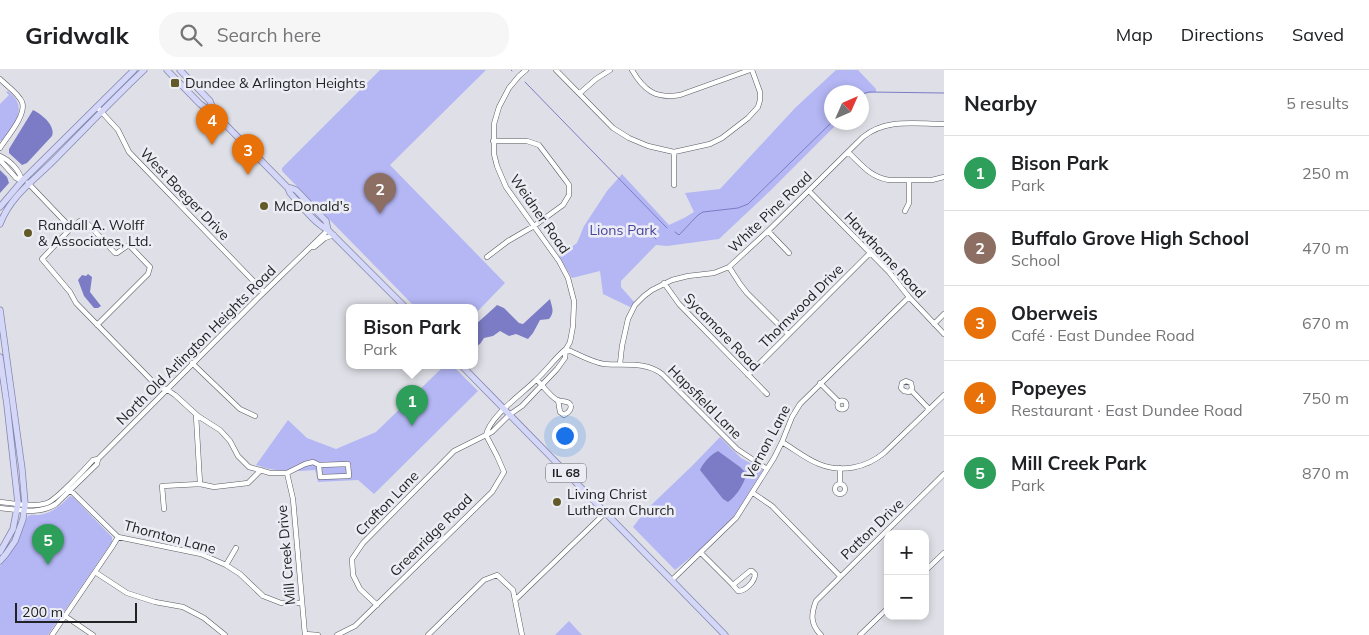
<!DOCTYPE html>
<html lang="en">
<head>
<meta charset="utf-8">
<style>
	:root { --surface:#fff; --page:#f6f6f6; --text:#202124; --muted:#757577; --line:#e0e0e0; --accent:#625b28 }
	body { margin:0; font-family:Mulish,sans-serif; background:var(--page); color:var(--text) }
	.controls { position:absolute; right:15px; bottom:15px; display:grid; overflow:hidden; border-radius:10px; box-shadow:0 2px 8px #0003 }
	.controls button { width:45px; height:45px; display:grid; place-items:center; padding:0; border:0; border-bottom:1px solid var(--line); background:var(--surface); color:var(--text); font:25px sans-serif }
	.compass { position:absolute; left:824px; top:15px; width:45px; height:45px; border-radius:50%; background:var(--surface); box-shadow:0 2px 8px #0003; rotate:45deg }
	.scale { position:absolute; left:15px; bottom:12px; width:122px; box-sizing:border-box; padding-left:5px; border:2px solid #212224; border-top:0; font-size:14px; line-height:18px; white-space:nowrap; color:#212224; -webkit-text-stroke:4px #ecedf4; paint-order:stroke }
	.you { position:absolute; left:564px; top:365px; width:18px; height:18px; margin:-12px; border:4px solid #fff; border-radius:50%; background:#1a73e8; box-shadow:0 0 0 8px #1a73e833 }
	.badge { display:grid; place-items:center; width:32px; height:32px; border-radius:50%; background:var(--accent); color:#fff; font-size:16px; font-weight:700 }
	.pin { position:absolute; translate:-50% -41px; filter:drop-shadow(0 1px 2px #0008) }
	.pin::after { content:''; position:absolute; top:26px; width:18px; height:15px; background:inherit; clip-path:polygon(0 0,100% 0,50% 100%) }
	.popup { position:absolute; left:346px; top:234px; width:132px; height:65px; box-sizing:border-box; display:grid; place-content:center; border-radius:10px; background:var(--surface); filter:drop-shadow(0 1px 4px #0005); font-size:16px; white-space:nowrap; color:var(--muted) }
	.popup b { font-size:19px; color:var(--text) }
	.popup::after { content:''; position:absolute; left:50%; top:100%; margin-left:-10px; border:10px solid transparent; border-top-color:var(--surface) }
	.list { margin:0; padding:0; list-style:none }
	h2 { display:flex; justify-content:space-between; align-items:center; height:65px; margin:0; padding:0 20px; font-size:21px }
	h2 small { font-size:16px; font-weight:400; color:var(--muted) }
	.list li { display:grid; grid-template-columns:32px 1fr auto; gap:15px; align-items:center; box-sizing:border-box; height:75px; padding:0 20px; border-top:1px solid var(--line) }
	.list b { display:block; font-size:19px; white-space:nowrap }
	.list p { margin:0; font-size:16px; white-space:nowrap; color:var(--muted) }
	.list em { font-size:16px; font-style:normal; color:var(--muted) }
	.icon { flex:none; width:28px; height:28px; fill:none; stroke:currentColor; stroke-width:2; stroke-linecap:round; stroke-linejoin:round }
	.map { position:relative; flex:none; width:944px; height:565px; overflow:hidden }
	header { display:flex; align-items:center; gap:30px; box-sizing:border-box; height:70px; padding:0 25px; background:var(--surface); border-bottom:1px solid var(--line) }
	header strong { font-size:24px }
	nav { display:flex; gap:28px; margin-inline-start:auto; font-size:18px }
	.search { width:350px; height:45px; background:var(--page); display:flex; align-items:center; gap:12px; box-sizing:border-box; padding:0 18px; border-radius:20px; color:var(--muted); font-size:19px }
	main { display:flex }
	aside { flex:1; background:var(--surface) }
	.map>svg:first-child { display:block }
	.green { fill:#b4b7f4 }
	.water { fill:#7b7cc5 }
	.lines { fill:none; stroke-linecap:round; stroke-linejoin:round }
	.stream { stroke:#7b7cc5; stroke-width:1 }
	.minor-casing { stroke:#595a60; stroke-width:5.5 }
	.major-casing { stroke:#8486ab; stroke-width:7 }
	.minor { stroke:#fff; stroke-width:4.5 }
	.major { stroke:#d5d7f8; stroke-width:5.5 }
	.poi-dot { fill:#625b28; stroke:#ecedf4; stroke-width:2 }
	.labels { text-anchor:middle; stroke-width:5; stroke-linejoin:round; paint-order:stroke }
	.shield { fill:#ecedf4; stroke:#5e5f62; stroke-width:1 }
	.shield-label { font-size:12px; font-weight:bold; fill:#212224 }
	.poi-label { font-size:14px; fill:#212224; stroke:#ecedf4; text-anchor:start }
	.street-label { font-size:14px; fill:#212224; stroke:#ecedf4 }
	.park-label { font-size:14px; fill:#4a449d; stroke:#ecedf4 }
</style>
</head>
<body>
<header>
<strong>Gridwalk</strong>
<div class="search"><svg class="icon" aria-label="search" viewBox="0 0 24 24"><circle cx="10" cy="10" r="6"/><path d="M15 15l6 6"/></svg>Search here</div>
<nav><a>Map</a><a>Directions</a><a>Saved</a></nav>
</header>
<main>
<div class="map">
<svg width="944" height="565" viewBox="0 0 944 565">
	<rect width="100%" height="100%" fill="#dfe0e7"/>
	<path class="green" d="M380,0H486L390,95L505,213L475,244L474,237H415L282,101V98Z
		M836,0H858L876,19V22L863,24L862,25V22H832V52L838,53L770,121L719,169L667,176L656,175L621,211V217L635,233L630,237L603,224L600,201L572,208L559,186L577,173L584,156L607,121L622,104L669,155L684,148L694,142L685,123L720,119L795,38Z
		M8,21C29,38 15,51 4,70L0,71V34L9,25L6,22Z
		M445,295H452L478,321L374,424L358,410L318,412L315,400C294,402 275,402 256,395L288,350L307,368L336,379L376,362Z
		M720,367L741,388L763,400L734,446L707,474L675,500L633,457L646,440L692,396Z
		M70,426L73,427L112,467V472L48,565H0V496L14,478L28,446C32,444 35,445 39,445C52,443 61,435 70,426Z
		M569,551L582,565H555Z"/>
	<path class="water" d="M33,40C41,44 56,55 52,66L27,93L22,95L9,83V79Z
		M0,100L7,107L9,113L0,123Z
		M88,204L92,207L90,222L101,236L98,238H94L84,226L78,210L82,205L86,206Z
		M550,229C552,238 555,241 549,249L540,250L533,263L528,269L516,264L509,266L500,261L493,266L484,268L480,274L475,277V255L495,237L497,235L504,238L519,253L523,254Z
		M718,381L740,397L746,403C746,412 735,428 728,432L723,429L700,400C703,393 711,384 718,381Z"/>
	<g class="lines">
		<path class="stream" d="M511,0L512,1
			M525,12L667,158
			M862,24L869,22L944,23
			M675,162L679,165L698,145L703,142L738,138L748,134L832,52
			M654,167L656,169"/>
		<defs>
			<path id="minor" d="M526,0L519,6L509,18L499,37L494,54V84L497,96L506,117L559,191L568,208L574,231L573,256L570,272L566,279L565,288L557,299L522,336L509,345L492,362L486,365C490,346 522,324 536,310C547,300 555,288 566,279
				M556,0L613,58L629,68L648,76L674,82L710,74L722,68L748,48L758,37L760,30V22L752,0
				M632,0C644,21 656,29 680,25L750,0
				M0,9C7,16 18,23 22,32C27,45 6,68 0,78
				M580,23L596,9L610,0
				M97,37L118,60L129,82L264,222
				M848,82C862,95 870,107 889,110H932L944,107
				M0,86C10,90 20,101 22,111L16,108L0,90
				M28,113L71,158
				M674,115V82
				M809,121L889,202L909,227L944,264
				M905,141L909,133V110
				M768,161L789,183
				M311,177H314L325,168L334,165
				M487,187L508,171L534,156L563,135L569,125V115L567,112L539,75L527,71H493
				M729,197L740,214L747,223L788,264
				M664,213L679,234L767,324
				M934,254L944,244
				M97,255L148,204L150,197L130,176H127L117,183H115L88,154L80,151L71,158L42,189L70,222L76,233L159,318L166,319L175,325L198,346L220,360L230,371L238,386L249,397L270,403H287L305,394L313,392L319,395L348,394L349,406L320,407L319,395
				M566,279C578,284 591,292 604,294C624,296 645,291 662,304L737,379L767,399
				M192,293L240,339L255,346
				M620,294L622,276L628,249L635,235L644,226L652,220L672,210L688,206L714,203L729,197L768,161L863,67C886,48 915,54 944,54
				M748,305L870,183
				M537,310C542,315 551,327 557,330C562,332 574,330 570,340C568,343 567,343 564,345L560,342L558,330
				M820,313L839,332
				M911,320L909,322L904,321L901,318L902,313L906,311L911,313L912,318L911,320L929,339
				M837.5 335a4.5 4.5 0 1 1 9 0a4.5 4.5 0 1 1-9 0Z
				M196,345L200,414
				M782,372C794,379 806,389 819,394C841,403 866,398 884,383L944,325
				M287,403L293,429L305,565
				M840,414V398
				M835 419a5 5 0 1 1 10 0a5 5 0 1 1-10 0Z
				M67,417L118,467L201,484L226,495L240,504L263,526L281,533H301
				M753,423L772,436L840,506
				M0,432C14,433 33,438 47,433C56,430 85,399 93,390L98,389
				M0,438C19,440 39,445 56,434L97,394L98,389L258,228L328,160
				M164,439L162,416L200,414L214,417L248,413L261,400
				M701,483L733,515
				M226,495L236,478
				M750,501H752L755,504C755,511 746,521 738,521L733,515Z
				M925,501L944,483
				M95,502L127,523L155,532L183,537L204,548L225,565
				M672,510L736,448L774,388L782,372L792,347L800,334L909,227
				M515,530L605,443
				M65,546L93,565
				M305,564L318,565
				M52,565L112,477L118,467
				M337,565L355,556L492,422L504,402L497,386L486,365L454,381L363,473L352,489L353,505L360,519L377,535
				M428,565L484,510L497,505L513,520L522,565
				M821,565C810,554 811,544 816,531L944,404
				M860,565L888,538"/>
			<path id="major" d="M167,0L200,34L216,45L288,118L290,123C300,134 315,154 328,160L405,237
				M180,0L210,31L215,44
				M288,118H291L296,120L326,151L328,160
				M0,137L22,111L134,0
				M0,154C11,125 36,109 57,87C86,58 114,28 144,0
				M0,240L22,399L25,434L23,449L15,471L6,484L0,491
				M0,287L7,335L18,433L13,459L0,482
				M461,295L725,565"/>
		</defs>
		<use href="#minor" class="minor-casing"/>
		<use href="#major" class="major-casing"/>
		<use href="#minor" class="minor"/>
		<use href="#major" class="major"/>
	</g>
	<g class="poi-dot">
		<rect x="170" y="8" width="10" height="10" rx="2.5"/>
		<circle cx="264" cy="136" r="5"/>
		<circle cx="28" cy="163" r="5"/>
		<circle cx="557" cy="432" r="5"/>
	</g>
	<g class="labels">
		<rect class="shield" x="546" y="393.5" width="40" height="19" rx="4"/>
		<g class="shield-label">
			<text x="566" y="407">IL 68</text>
		</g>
		<g class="poi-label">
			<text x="185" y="18">Dundee &amp; Arlington Heights</text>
			<text x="274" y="141">McDonald's</text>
			<text x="38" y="160">Randall A. Wolff<tspan x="38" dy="16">&amp; Associates, Ltd.</tspan></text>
			<text x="567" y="429">Living Christ<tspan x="567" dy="16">Lutheran Church</tspan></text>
		</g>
		<g class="street-label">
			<text transform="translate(185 124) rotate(46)" y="5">West Boeger Drive</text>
			<text transform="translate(770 142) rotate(-44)" y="5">White Pine Road</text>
			<text transform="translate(540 144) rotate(55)" y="5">Weidner Road</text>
			<text transform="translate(885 185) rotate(47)" y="5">Hawthorne Road</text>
			<text transform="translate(801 236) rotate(-45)" y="5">Thornwood Drive</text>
			<text transform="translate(722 262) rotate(46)" y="5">Sycamore Road</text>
			<text transform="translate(196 275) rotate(-45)" y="5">North Old Arlington Heights Road</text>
			<text transform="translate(705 332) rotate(45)" y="5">Hapsfield Lane</text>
			<text transform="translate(767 372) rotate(-62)" y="5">Vernon Lane</text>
			<text transform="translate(387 433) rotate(-46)" y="5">Crofton Lane</text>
			<text transform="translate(872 459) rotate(-44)" y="5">Patton Drive</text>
			<text transform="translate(431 465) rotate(-45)" y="5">Greenridge Road</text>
			<text transform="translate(170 467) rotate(15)" y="5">Thornton Lane</text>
			<text transform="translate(286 485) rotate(-95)" y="5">Mill Creek Drive</text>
		</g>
		<g class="park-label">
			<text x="623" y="165">Lions Park</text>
		</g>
	</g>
</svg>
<div class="controls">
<button>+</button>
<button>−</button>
</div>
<svg class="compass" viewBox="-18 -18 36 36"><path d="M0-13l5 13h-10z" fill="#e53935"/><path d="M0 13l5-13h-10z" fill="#757577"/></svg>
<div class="scale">200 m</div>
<div class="you"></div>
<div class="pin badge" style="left:412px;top:356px;background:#2e9e5b">1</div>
<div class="popup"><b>Bison Park</b>Park</div>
<div class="pin badge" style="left:380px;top:144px;background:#8d6e63">2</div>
<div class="pin badge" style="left:248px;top:105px;background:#e8710a">3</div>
<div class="pin badge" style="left:212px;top:75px;background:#e8710a">4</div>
<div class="pin badge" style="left:48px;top:495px;background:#2e9e5b">5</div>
</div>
<aside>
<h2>Nearby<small>5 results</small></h2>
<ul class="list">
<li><span class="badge" style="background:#2e9e5b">1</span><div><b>Bison Park</b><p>Park</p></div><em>250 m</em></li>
<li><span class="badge" style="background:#8d6e63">2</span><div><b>Buffalo Grove High School</b><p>School</p></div><em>470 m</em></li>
<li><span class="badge" style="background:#e8710a">3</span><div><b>Oberweis</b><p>Café · East Dundee Road</p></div><em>670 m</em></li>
<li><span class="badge" style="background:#e8710a">4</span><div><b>Popeyes</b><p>Restaurant · East Dundee Road</p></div><em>750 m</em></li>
<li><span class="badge" style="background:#2e9e5b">5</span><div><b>Mill Creek Park</b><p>Park</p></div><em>870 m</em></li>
</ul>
</aside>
</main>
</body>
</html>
